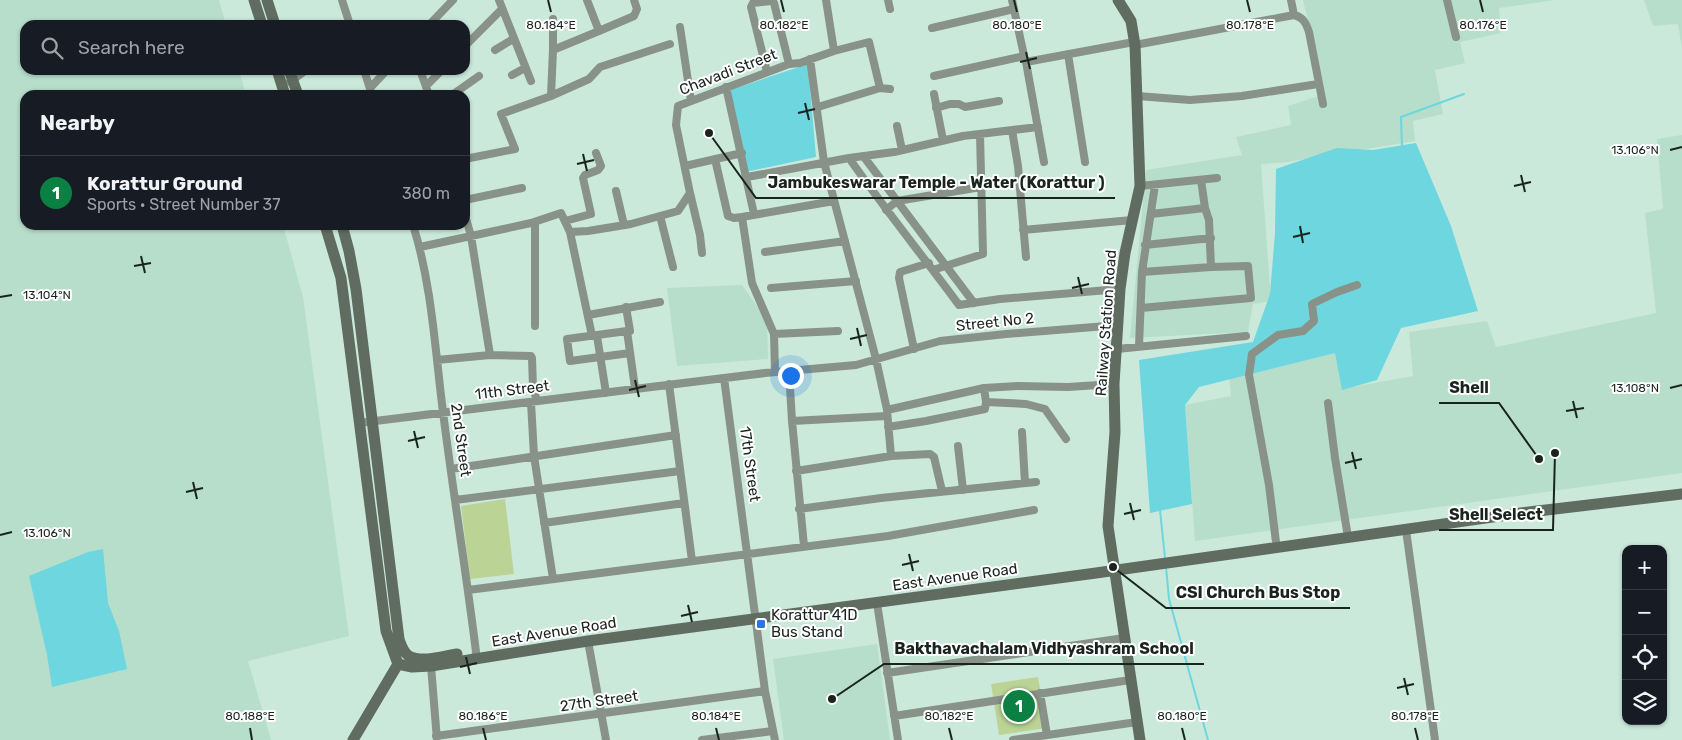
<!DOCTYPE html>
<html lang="en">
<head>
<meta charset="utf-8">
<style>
	:root { --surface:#171b24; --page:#242831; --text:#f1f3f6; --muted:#9ea1a6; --line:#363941; --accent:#0b8043 }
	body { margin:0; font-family:Rubik,sans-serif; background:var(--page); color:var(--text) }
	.controls { position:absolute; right:15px; bottom:15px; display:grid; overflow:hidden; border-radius:10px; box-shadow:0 1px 4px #0004 }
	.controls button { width:45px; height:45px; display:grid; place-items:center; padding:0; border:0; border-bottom:1px solid var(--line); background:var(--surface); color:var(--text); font:25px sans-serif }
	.you { position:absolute; left:790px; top:375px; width:18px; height:18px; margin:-12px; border:4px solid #fff; border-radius:50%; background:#1a73e8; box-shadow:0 0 0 8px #1a73e833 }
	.badge { display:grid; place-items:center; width:32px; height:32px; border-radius:50%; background:var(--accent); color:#fff; font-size:16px; font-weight:700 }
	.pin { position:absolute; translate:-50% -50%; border:2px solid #fff; box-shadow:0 1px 5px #0006 }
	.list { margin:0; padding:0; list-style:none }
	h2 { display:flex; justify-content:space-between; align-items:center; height:65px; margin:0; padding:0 20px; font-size:21px }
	h2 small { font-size:16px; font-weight:400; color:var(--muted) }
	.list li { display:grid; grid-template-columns:32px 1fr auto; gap:15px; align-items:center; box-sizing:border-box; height:75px; padding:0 20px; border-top:1px solid var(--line) }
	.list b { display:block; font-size:19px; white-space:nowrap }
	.list p { margin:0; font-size:16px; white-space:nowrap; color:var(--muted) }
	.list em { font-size:16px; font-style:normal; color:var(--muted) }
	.icon { flex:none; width:28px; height:28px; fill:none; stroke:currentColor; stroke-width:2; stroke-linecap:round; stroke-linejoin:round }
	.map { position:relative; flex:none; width:1682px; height:740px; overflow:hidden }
	.search { position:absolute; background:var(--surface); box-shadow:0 1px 4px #0004; left:20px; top:20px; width:450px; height:55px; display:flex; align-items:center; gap:12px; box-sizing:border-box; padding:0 18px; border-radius:15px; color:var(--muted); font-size:19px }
	.panel { position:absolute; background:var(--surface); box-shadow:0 1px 4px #0004; left:20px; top:90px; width:450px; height:140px; border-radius:15px }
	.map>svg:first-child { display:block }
	.built { fill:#b7decb }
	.green { fill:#bbd496 }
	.water { fill:#6dd6de }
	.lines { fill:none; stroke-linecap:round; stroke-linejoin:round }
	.stream { stroke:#6dd6de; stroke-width:2 }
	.street { stroke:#889288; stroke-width:8 }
	.secondary { stroke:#5f6c5f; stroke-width:11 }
	.ticks { fill:none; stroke:#19241f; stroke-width:2 }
	.poi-dot { fill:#2c75e1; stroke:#fff; stroke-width:2 }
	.labels { text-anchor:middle; stroke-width:4; stroke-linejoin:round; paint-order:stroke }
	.street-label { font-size:15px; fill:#19241f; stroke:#fff }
	.poi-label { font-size:15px; fill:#19241f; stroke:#fff; text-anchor:start }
	.ticks-label { font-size:12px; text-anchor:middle; fill:#19241f; stroke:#fff; stroke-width:4; stroke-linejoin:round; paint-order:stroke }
	.leader { fill:none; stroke:#19241f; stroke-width:2 }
	.callout-dot { fill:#19241f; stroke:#fff; stroke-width:2 }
	.callout-label { font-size:16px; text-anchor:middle; font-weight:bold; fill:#19241f; stroke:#fff; stroke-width:4; stroke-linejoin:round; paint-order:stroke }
</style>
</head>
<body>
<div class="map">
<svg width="1682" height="740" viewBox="0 0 1682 740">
	<rect width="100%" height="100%" fill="#cae9da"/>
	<path class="built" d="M0,0H219L226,25H25V70H239L246,95H25V225H283L303,297L349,636L248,661L271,740H0Z
		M1303,0H1555L1499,8L1501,33L1460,42L1465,63L1435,70L1443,114L1413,121L1415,141L1287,162L1261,164L1271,301L1253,304L1248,332L1130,338L1146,170L1242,155L1236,137L1291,125L1288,106L1325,94Z
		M1644,0H1682V49L1678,24L1653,26Z
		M1682,135V473L1195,541L1185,405L1231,396L1228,364L1347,349L1352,387L1413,376L1409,332L1487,321L1496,347L1656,313L1645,213L1663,209L1657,139Z
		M742,285L767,320L768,359L677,366L667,288Z
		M877,644L890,740H784L773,659Z"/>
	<path class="green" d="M505,499L514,574L470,579L461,506Z
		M1038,677L1047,728L999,735L991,684Z"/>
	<path class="water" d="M808,64L816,157L745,172L727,91Z
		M1416,143L1451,226L1478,311L1401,328L1377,380L1342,390L1335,353L1199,387L1185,405L1192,504L1150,513L1139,360L1253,342L1270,294L1275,233L1276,169L1337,148L1373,150Z
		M103,549L108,603L119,631L127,669L52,687L47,655L29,576L88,552Z"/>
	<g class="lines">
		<path class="stream" d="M1402,147L1401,117L1464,94
			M1160,510L1165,558
			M1166,567L1169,599L1208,740"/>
		<path class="street" d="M342,0L350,25
			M499,0L531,81
			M888,0L890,9
			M1012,0L1025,60
			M1291,0L1294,15
			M1447,0L1456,37
			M553,19V50L599,31L587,0
			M429,25L453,0
			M680,27L691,101
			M932,28L1014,9
			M599,31L634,16L637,9L634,0
			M1135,45L1294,15C1303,17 1306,23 1309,32L1323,104
			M465,46L502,9
			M495,50L513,39
			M834,51L869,42L880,88
			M1068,54L1085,162
			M810,59L824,162L876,359L887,410L891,456
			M364,70L372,95
			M420,70L429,95
			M767,72L751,7L753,3L771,1L774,3L789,64
			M512,75L525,68
			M934,76L1024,56
			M290,82L306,70
			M426,86L442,70
			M726,87L754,214
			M370,88L387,70
			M934,94L943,140
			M452,95L479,76
			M551,96L589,79L600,67L670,44
			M1137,96L1190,100L1242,96L1318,84
			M818,107L880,88L890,89
			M936,108L950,104H959L965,107L999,101
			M897,126L902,150
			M1012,130L1018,166L1026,257
			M864,157L974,303
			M849,158L894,152L963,136L1038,127
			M465,159L515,149L501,114L551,96L553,50
			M715,159L728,216L734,218L742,217
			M1044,162L1026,62L1134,42
			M685,166L742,153
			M747,177L849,158C884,208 922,255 959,305L1000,299L1120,289
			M1201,180L1205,208L1209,220L1211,267
			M1140,186L1217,178
			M616,191L624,225
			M690,193L700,235L702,253
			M465,200L522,188
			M886,210L897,201L981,187
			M1151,214L1205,208
			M660,216L673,267
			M565,221L591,214L583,178L585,175L598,170L601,166L596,153
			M413,225C432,285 435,350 443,412C453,492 466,571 476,652L475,660
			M1023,230L1132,220
			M570,232L588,231L631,224L678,211L690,193L676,125L678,106L789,64L800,63L834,51L826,0
			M1145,245L1211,238
			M420,247L531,223L561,213L570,232L591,331
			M765,252L845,241
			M933,270L983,254L980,134
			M771,288L856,281
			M626,307L630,331
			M1141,308L1251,298L1248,266L1211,267L1142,272
			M588,315L660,302
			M535,326V222
			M774,334L838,331
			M597,336L606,393
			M1139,346L1142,272L1155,185
			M914,349L899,278L900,272L929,263
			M1117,349L1246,336
			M630,353L570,361L567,339L627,331L635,388
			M490,355L531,356L532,358L533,388L537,401
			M437,360L490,355L471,236L465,215
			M789,371L792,421L804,546
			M775,372L774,334L752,283L742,217L834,201
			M724,378L765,691L775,740
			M669,384L692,561
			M531,402L534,456L553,579
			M986,402L1026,404L1045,409L1066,439
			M1328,403L1335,458L1347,531
			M887,410L984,388L1018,386L1068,387L1114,384
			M792,421L887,416
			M359,423L765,373L856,365L940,341L1006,334L1119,325
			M888,427L926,421L985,409L986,402L984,388
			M1022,432L1025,483
			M958,446L963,490
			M451,469L676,435
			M796,471L891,456L930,454L934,457L942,491
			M455,500L680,471
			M799,509L881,498L1036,482
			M544,523L684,503
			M1406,530L1435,740
			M1276,542L1269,485L1249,375L1252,354L1278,335L1303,331L1314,321L1312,304L1337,292L1357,285
			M468,590L888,536L1034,510
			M877,603L898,740
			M588,641L606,740
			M431,666L437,740
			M887,673L1124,638
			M1040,693L1047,735
			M894,716L1130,680
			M436,736L765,691
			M702,740L773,731
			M1013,740L1137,722"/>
		<path class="secondary" d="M254,0L262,25
			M267,0L275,25
			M1118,0L1131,21L1135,45L1140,186L1125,253L1120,289L1114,384L1115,432L1108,526L1140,740
			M277,70L285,95
			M289,70L298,95
			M325,225L341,278L386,631L398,664L412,667L431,666L588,641L1096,573L1521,513L1682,494
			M342,225L349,251L356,289L399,639C401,645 403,652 409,656C422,663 443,656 457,654
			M353,740L398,664"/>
	</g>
	<path class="ticks" d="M548,0L551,12M781,0L784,12M1014,0L1017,12M1247,0L1250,12M1480,0L1483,12M1026,52L1030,69M1020,62L1037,58M805,103L809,120M798,113L815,109M1670,150L1682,147M583,154L587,171M577,164L594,160M1521,175L1525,192M1514,186L1531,182M1300,226L1303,243M1293,237L1310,233M141,256L145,273M134,266L151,263M1078,277L1082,294M1072,288L1089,284M0,297L12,295M857,328L861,346M850,339L867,335M635,380L639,397M1670,388L1682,385M629,390L646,386M1573,401L1577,418M1566,411L1584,408M414,431L418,448M408,441L425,437M1352,452L1356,469M1345,463L1362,459M193,482L197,499M186,492L203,488M1130,503L1134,520M1124,514L1141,510M0,535L12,532M909,554L913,571M902,565L919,561M688,605L692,622M681,616L698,612M466,657L470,674M460,667L477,663M1404,678L1408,695M1397,688L1414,684M250,728L252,740M483,728L486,740M716,728L719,740M949,728L952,740M1182,728L1185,740M1415,728L1418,740"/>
	<rect class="poi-dot" x="756" y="619" width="10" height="10" rx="2.5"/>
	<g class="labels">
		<g class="street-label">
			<text transform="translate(728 72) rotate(-21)" y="5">Chavadi Street</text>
			<text transform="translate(995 322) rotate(-6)" y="5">Street No 2</text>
			<text transform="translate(1106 323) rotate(-86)" y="5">Railway Station Road</text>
			<text transform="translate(512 390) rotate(-7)" y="5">11th Street</text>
			<text transform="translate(461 440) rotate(82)" y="5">2nd Street</text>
			<text transform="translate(750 464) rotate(82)" y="5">17th Street</text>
			<text transform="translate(955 577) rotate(-8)" y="5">East Avenue Road</text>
			<text transform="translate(554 632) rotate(-9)" y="5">East Avenue Road</text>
			<text transform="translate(599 701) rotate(-8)" y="5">27th Street</text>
		</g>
		<g class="poi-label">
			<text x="771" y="620">Korattur 41D<tspan x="771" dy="17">Bus Stand</tspan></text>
		</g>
	</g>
	<g class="ticks-label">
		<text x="551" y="29">80.184°E</text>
		<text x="784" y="29">80.182°E</text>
		<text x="1017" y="29">80.180°E</text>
		<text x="1250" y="29">80.178°E</text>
		<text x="1483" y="29">80.176°E</text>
		<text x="1635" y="154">13.106°N</text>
		<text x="47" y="299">13.104°N</text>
		<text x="1635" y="392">13.108°N</text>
		<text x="47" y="537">13.106°N</text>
		<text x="250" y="720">80.188°E</text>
		<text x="483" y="720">80.186°E</text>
		<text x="716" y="720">80.184°E</text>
		<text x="949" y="720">80.182°E</text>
		<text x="1182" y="720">80.180°E</text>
		<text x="1415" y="720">80.178°E</text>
	</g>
	<path class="leader" d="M709 133L756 198H1115M1539 459L1499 403H1439M1555 453L1553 530H1439M1113 567L1166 608H1350M832 699L884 664H1204"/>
	<g class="callout-dot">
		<circle cx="709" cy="133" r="5"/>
		<circle cx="1539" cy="459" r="5"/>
		<circle cx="1555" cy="453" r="5"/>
		<circle cx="1113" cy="567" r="5"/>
		<circle cx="832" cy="699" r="5"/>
	</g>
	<g class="callout-label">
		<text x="936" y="188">Jambukeswarar Temple - Water (Korattur )</text>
		<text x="1469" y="393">Shell</text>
		<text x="1496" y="520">Shell Select</text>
		<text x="1258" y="598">CSI Church Bus Stop</text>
		<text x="1044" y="654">Bakthavachalam Vidhyashram School</text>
	</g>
</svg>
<div class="controls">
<button>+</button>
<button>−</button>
<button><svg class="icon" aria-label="locate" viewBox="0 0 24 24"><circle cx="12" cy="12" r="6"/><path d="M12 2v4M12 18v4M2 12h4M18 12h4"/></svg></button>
<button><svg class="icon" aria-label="layers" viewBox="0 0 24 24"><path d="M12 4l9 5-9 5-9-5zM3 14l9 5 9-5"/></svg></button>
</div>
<div class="you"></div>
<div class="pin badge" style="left:1019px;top:706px">1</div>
<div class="search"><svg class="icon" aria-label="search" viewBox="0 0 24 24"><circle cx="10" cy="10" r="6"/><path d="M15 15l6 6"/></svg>Search here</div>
<section class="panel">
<h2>Nearby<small></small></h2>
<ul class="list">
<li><span class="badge">1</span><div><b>Korattur Ground</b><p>Sports · Street Number 37</p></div><em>380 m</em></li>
</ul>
</section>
</div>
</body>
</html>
